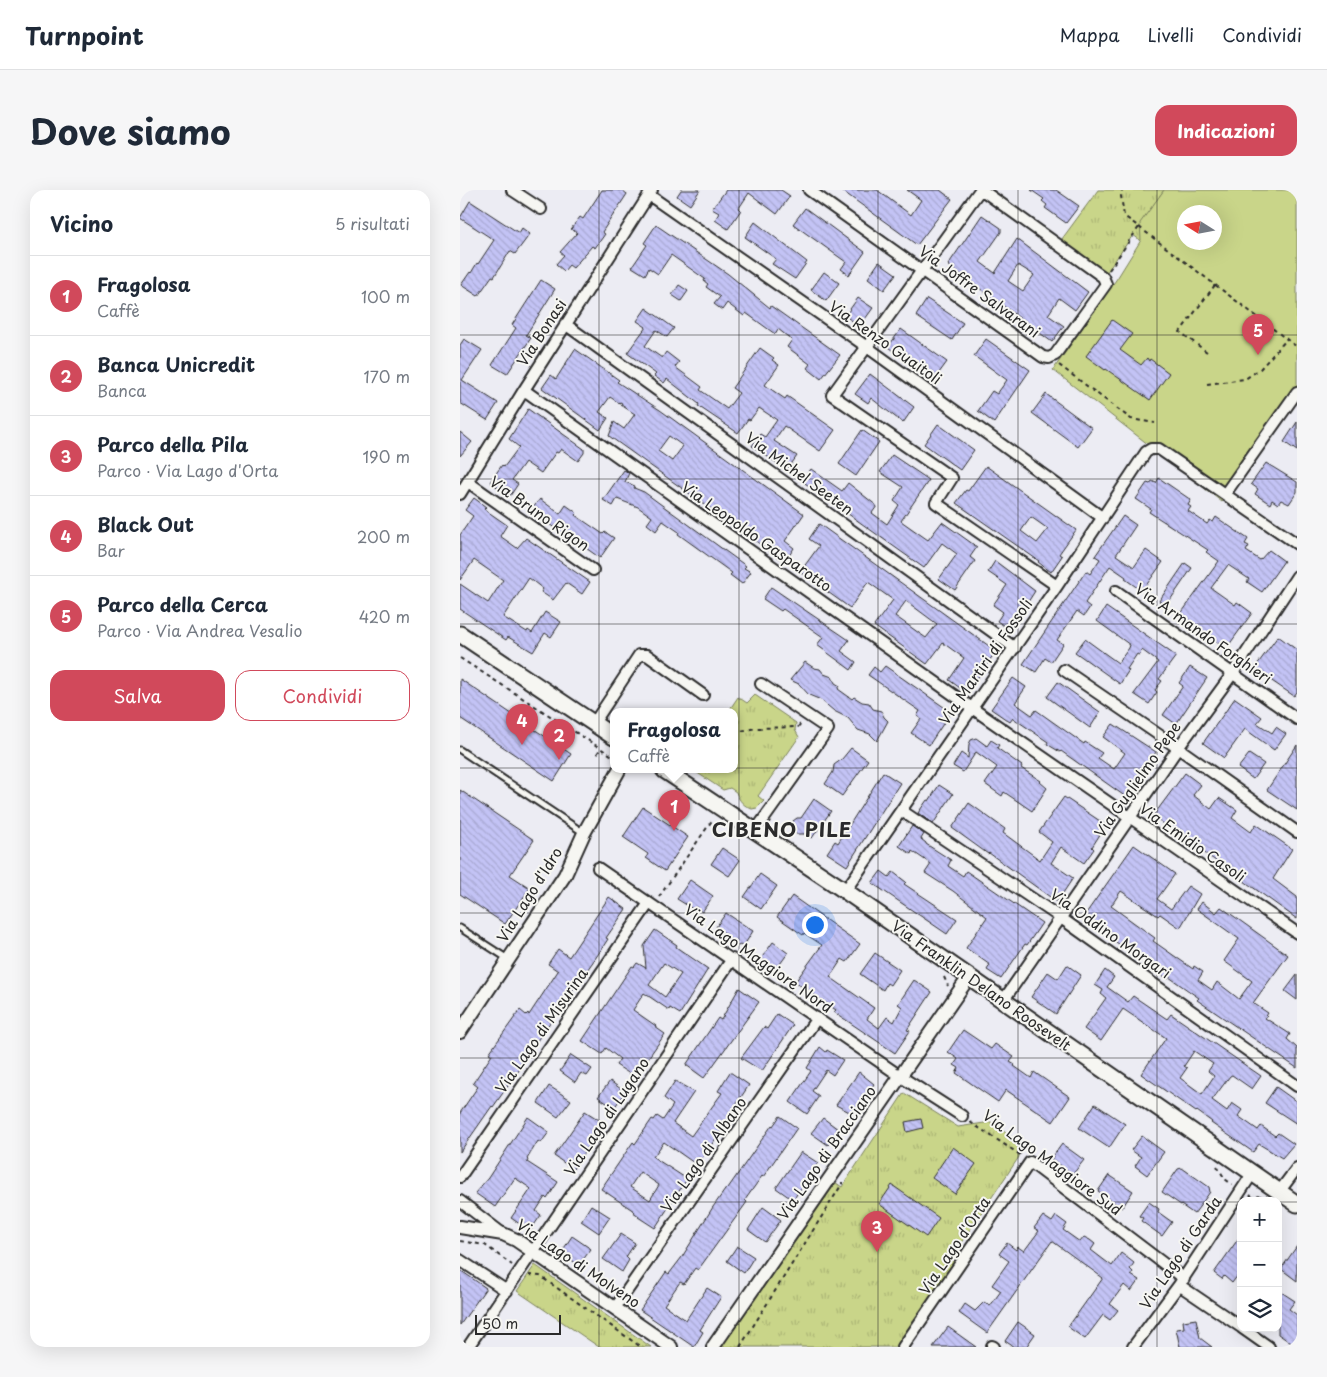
<!DOCTYPE html>
<html lang="it">
<head>
<meta charset="utf-8">
<style>
	:root { --surface:#fff; --page:#f6f6f7; --text:#1f2937; --muted:#747a83; --line:#e0e1e3; --accent:#d1495b }
	body { margin:0; font-family:"Playpen Sans",sans-serif; background:var(--page); color:var(--text) }
	.controls { position:absolute; right:15px; bottom:15px; display:grid; overflow:hidden; border-radius:10px; box-shadow:0 5px 20px #0002 }
	.controls button { width:45px; height:45px; display:grid; place-items:center; padding:0; border:0; border-bottom:1px solid var(--line); background:var(--surface); color:var(--text); font:25px sans-serif }
	.compass { position:absolute; left:717px; top:15px; width:45px; height:45px; border-radius:50%; background:var(--surface); box-shadow:0 5px 20px #0002; rotate:281deg }
	.scale { position:absolute; left:15px; bottom:12px; width:86px; box-sizing:border-box; padding-left:5px; border:2px solid #2b2b2b; border-top:0; font-size:14px; line-height:18px; white-space:nowrap; color:#2b2b2b; -webkit-text-stroke:4px #f6f6f2; paint-order:stroke }
	.you { position:absolute; left:354px; top:734px; width:18px; height:18px; margin:-12px; border:4px solid #fff; border-radius:50%; background:#1a73e8; box-shadow:0 0 0 8px #1a73e833 }
	.badge { display:grid; place-items:center; width:32px; height:32px; border-radius:50%; background:var(--accent); color:#fff; font-size:16px; font-weight:700 }
	.pin { position:absolute; translate:-50% -41px; filter:drop-shadow(0 1px 2px #0008) }
	.pin::after { content:''; position:absolute; top:26px; width:18px; height:15px; background:inherit; clip-path:polygon(0 0,100% 0,50% 100%) }
	.popup { position:absolute; left:150px; top:518px; width:128px; height:65px; box-sizing:border-box; display:grid; place-content:center; border-radius:10px; background:var(--surface); filter:drop-shadow(0 1px 4px #0005); font-size:16px; white-space:nowrap; color:var(--muted) }
	.popup b { font-size:19px; color:var(--text) }
	.popup::after { content:''; position:absolute; left:50%; top:100%; margin-left:-10px; border:10px solid transparent; border-top-color:var(--surface) }
	.list { margin:0; padding:0; list-style:none }
	h2 { display:flex; justify-content:space-between; align-items:center; height:65px; margin:0; padding:0 20px; font-size:21px }
	h2 small { font-size:16px; font-weight:400; color:var(--muted) }
	.list li { display:grid; grid-template-columns:32px 1fr auto; gap:15px; align-items:center; box-sizing:border-box; height:80px; padding:0 20px; border-top:1px solid var(--line) }
	.list b { display:block; font-size:19px; white-space:nowrap }
	.list p { margin:0; font-size:16px; white-space:nowrap; color:var(--muted) }
	.list em { font-size:16px; font-style:normal; color:var(--muted) }
	.actions { display:flex; gap:10px; padding:15px 20px }
	.actions a { flex:1; padding:11px 0; border:1px solid var(--accent); border-radius:15px; text-align:center; font-size:18px; color:var(--accent) }
	.actions .main { background:var(--accent); color:#fff }
	.icon { flex:none; width:28px; height:28px; fill:none; stroke:currentColor; stroke-width:2; stroke-linecap:round; stroke-linejoin:round }
	.map { position:relative; flex:none; width:837px; height:1157px; overflow:hidden; border-radius:15px }
	header { display:flex; align-items:center; gap:30px; box-sizing:border-box; height:70px; padding:0 25px; background:var(--surface); border-bottom:1px solid var(--line) }
	header strong { font-size:24px }
	nav { display:flex; gap:28px; margin-inline-start:auto; font-size:18px }
	.intro { display:flex; align-items:center; justify-content:space-between; box-sizing:border-box; height:120px; padding:0 30px }
	h1 { margin:0; font-size:35px }
	.button { padding:12px 22px; border-radius:15px; background:var(--accent); color:#fff; font-size:18px; font-weight:700 }
	main { display:flex; gap:30px; padding:0 30px }
	aside { flex:1; background:var(--surface); border-radius:15px; box-shadow:0 5px 20px #0002 }
	.map>svg:first-child { display:block }
	.grass { fill:url(#grass-tufts); stroke:#7a805a }
	.garden { fill:#c9d589; stroke:#7a805a; fill-rule:evenodd }
	.building { fill:url(#building-back-hatch); stroke:#2b2b2b; fill-rule:evenodd }
	.lines { fill:none; stroke-linecap:round; stroke-linejoin:round }
	.service-casing { stroke:#2b2b2b; stroke-width:9 }
	.minor-casing { stroke:#2b2b2b; stroke-width:14 }
	.tertiary-casing { stroke:#2b2b2b; stroke-width:16 }
	.secondary-casing { stroke:#2b2b2b; stroke-width:19 }
	.path { stroke:#2b2b2b; stroke-width:2; stroke-dasharray:4 4; stroke-linecap:butt }
	.service { stroke:#f6f6f2; stroke-width:5 }
	.minor { stroke:#f6f6f2; stroke-width:10 }
	.tertiary { stroke:#f6f6f2; stroke-width:12 }
	.secondary { stroke:#f6f6f2; stroke-width:15 }
	.grid { fill:none; stroke:#2b2b2b; stroke-width:1; stroke-opacity:0.55 }
	.labels { text-anchor:middle; stroke-width:4; stroke-linejoin:round; paint-order:stroke }
	.street-label { font-size:15px; fill:#2b2b2b; stroke:#f6f6f2 }
	.district-label { font-size:20px; font-weight:bold; letter-spacing:1px; fill:#2b2b2b; stroke:#f6f6f2 }
</style>
</head>
<body>
<header>
<strong>Turnpoint</strong>
<nav><a>Mappa</a><a>Livelli</a><a>Condividi</a></nav>
</header>
<div class="intro"><h1>Dove siamo</h1><a class="button">Indicazioni</a></div>
<main>
<aside>
<h2>Vicino<small>5 risultati</small></h2>
<ul class="list">
<li><span class="badge">1</span><div><b>Fragolosa</b><p>Caffè</p></div><em>100 m</em></li>
<li><span class="badge">2</span><div><b>Banca Unicredit</b><p>Banca</p></div><em>170 m</em></li>
<li><span class="badge">3</span><div><b>Parco della Pila</b><p>Parco · Via Lago d'Orta</p></div><em>190 m</em></li>
<li><span class="badge">4</span><div><b>Black Out</b><p>Bar</p></div><em>200 m</em></li>
<li><span class="badge">5</span><div><b>Parco della Cerca</b><p>Parco · Via Andrea Vesalio</p></div><em>420 m</em></li>
</ul>
<div class="actions"><a class="main">Salva</a><a>Condividi</a></div>
</aside>
<div class="map">
<svg width="837" height="1157" viewBox="0 0 837 1157">
	<defs>
		<pattern id="grass-tufts" width="24" height="20" patternUnits="userSpaceOnUse" patternTransform="scale(1.25)"><rect width="24" height="20" fill="#c9d589"/><path d="M3 7l-1-3M5 7V3M7 7l1-3M15 17l-1-3M17 17v-4M19 17l1-3" fill="none" stroke="#adb776"/></pattern>
		<pattern id="building-back-hatch" width="6" height="6" patternUnits="userSpaceOnUse" patternTransform="scale(1.25)"><rect width="6" height="6" fill="#c3c3f5"/><path d="M-1 5l2 2M0 0l6 6M5-1l2 2" fill="none" stroke="#a8a8d2"/></pattern>
	</defs>
	<rect width="100%" height="100%" fill="#ececf3"/>
	<filter id="ink" filterUnits="userSpaceOnUse"><feTurbulence type="fractalNoise" baseFrequency=".02" numOctaves="2"/><feDisplacementMap in="SourceGraphic" scale="10" xChannelSelector="R" yChannelSelector="G"/><feConvolveMatrix kernelMatrix="1 2 1 2 8 2 1 2 1" color-interpolation-filters="sRGB"/></filter>
	<g filter="url(#ink)">
		<path class="grass" d="M638,0H704L682,32L746,97L673,45L644,86L599,53Z
			M295,505L336,533L335,540L339,547L298,606L304,611L297,618L292,619C284,616 279,611 276,602L270,598L263,600L233,580H274V522H268L278,507L287,513Z
			M444,903L498,937L531,932L558,952L559,967L490,1069L504,1079L446,1157H257L369,988L382,997Z
			M75,1075L191,1157H139L57,1101Z"/>
		<path class="garden" d="M704,0H837V205L762,312L593,180L658,87L681,50L680,33ZM724,22H754V52H724Z"/>
		<path class="building" d="M142,0H162L167,4L142,42L145,44L135,58L132,56L113,78L109,75L104,81L96,74L104,65L100,62L117,43L111,39L120,27L123,29Z
			M221,0H240L230,15L217,6Z
			M266,0H321L330,6L317,24L289,3L279,18L281,20L268,39L255,30L259,23L252,19Z
			M381,0H417L451,25L461,10L447,0H480L492,9L457,55Z
			M571,0H596L619,16L606,33L585,18L587,15L582,11L584,9Z
			M10,11L59,43L62,38L70,44L55,64L50,61L34,87L32,86L18,106L1,95L10,82L11,83L17,73L18,74L34,50L0,28Z
			M345,18L405,62L389,85L381,79L386,72L333,34Z
			M522,25L541,38V42L520,72L535,83L557,49L628,102L615,120L599,108L588,125L604,136L592,152L488,75ZM558,75L574,85L563,101L548,91Z
			M295,32L347,72L335,89L312,74L316,69L285,47Z
			M196,35L268,84L310,118L311,116L380,165L361,189L347,178L350,174L327,157L332,150L318,139L315,144L286,123L284,126L267,113L262,120L254,114L260,107L246,97L248,94L244,91L245,89L211,65L198,84L189,78L185,85L172,77L187,55L184,53Z
			M419,72L436,84L424,100L408,88Z
			M364,82L379,93L366,111L351,100Z
			M81,90L95,99L66,145L71,148L47,184L32,175L56,138L52,135Z
			M219,95L228,101L221,111L212,105Z
			M398,108L413,118L400,136L385,126Z
			M467,109L503,133L492,150L456,126Z
			M186,118L214,138L207,147L196,140L185,156L202,168L206,162L219,172L215,177L242,197L240,200L267,219L279,203L272,198L300,158L314,168L312,170L319,175L305,195L325,209L327,206L375,240L360,261L324,236L314,251L337,266L327,280L292,256L300,244L305,247L317,230L299,218L290,230L288,229L278,243L238,216L239,214L207,189L204,193L194,186L196,184L167,163L186,137L177,131Z
			M652,130L672,144L660,160L681,175L687,168L689,171L690,169L709,183L690,210L646,179L645,180L626,166Z
			M441,139L487,172L476,187L445,164L442,168L428,157Z
			M4,149L22,160L2,190L38,213L27,230L0,213V155Z
			M526,149L570,180L534,233L518,221L532,201L537,204L547,190L514,166Z
			M115,159L159,190L157,192L200,220L344,324L325,351L334,358L325,372L149,246L154,232L164,239L175,224L161,215L162,213L160,212L159,213L150,207L139,222L148,228L140,240L82,198L91,185L96,189ZM209,246L223,256L212,271L198,261Z
			M410,184L454,217L443,233L411,208L408,213L395,204Z
			M586,204L632,238L618,257L572,223Z
			M68,219L124,259V263L118,271L101,259L98,263L96,262L81,283L65,272L52,290L58,294L50,306L30,292L42,275L44,277L59,257L49,249Z
			M837,232V261L824,252Z
			M478,234L514,260L500,280L464,254Z
			M402,240L419,252L396,286L379,274Z
			M0,242L12,252L0,266Z
			M432,265L469,290L441,331L468,350L482,332L517,357L510,367L515,371L495,400L479,389L497,364L482,353L464,378L342,291L351,279L382,301L388,293L417,316L412,323L427,334L439,315L434,311L443,297L420,282Z
			M806,273L837,292V302L829,314L821,310L818,314L812,310L810,314L795,304L798,299L791,294Z
			M526,276L616,340L599,364L602,366L591,382L578,372L579,371L496,313L506,300L508,301ZM571,327L588,339L577,353L561,341Z
			M164,280L169,283L165,292L175,296L174,298L184,302L199,313L286,376L284,378L291,382L282,394L270,385L272,383L218,344L219,342L203,331L196,341L187,334L192,327L178,317L157,309L153,316L143,310Z
			M699,288L731,310L728,315L731,317L728,321L747,334L750,330L753,332L756,327L788,349L785,354L789,356L786,361L800,370L809,360L824,371L802,402L787,392L789,389L768,375L751,398L775,415L777,412L792,423L766,459L720,425L759,371L746,362L748,360L689,322L691,319L676,309L687,293L690,294L692,291L696,293Z
			M14,308L26,317L24,319L47,335L40,346L57,358L66,348L130,392L122,404L106,393L93,410L81,402L83,399L69,388L43,427L67,442L68,440L72,443L85,422L101,432L91,447L85,443L73,462L48,447L46,450L0,419V394L28,413L43,390L14,370L0,390V345L13,326L5,320Z
			M80,309L100,324L106,315L117,323L115,325L143,344L145,342L154,348L140,368L123,356L122,358L78,326L79,325L72,319Z
			M663,326L676,335L656,365L674,377L686,360L703,372L682,401L665,389L666,387L650,376L625,413L630,417L624,426L617,421L597,450L603,454L591,472L585,468L576,482L563,474L626,381L630,384L640,369L635,366Z
			M359,334L536,461L507,503L489,490L504,468L483,453L467,474L414,436L433,410L408,392L390,418L340,382L359,356L349,349ZM446,411L477,434L466,448L435,426Z
			M535,371L575,401L550,440L537,431L543,422L533,415L547,395L528,382Z
			M725,373L732,378L706,416L699,411Z
			M311,397L389,450L381,461L396,472L391,480L357,455L363,447L323,419L321,421L303,409Z
			M646,417L716,466L699,489L702,491L695,500L697,502L689,514L674,504L698,472L682,460L679,465L677,464L667,479L669,480L660,494L615,462L625,449L658,473L669,458L670,455L637,431Z
			M818,446L837,460V502L834,506L794,479Z
			M345,472L354,478L360,479L364,484L372,487L375,493L380,496L378,499L392,509L394,507L402,512L409,513L413,519L421,521L424,527L428,531L417,551L410,544L398,540L388,528L374,521L361,510L349,505L339,494L330,490Z
			M425,476L491,522L469,555L451,543L461,529L457,526L460,521L408,485L414,477L420,482Z
			M730,477L747,488L716,534L703,525L723,496L719,493Z
			M553,488L566,497L555,513L572,525L576,520L624,554L625,552L642,563L638,568L654,579L665,563L643,547L653,534L696,562L666,607L601,561L600,562L587,554L588,552L553,528L550,532L531,519Z
			M0,489L111,564L94,591L0,528Z
			M598,492L640,522L630,538L587,507Z
			M775,508L802,527L797,533L812,543L816,537L826,544L814,560L785,539L764,568L743,553Z
			M516,548L527,556L531,550L539,555L537,558L562,576L561,578L581,591L580,592L587,598L572,621L544,602L542,606L525,594L537,577L516,562L503,582L493,576L501,563L508,568L509,554L511,550Z
			M837,555V620L807,600Z
			M391,558L408,570L382,606L365,594L373,582L374,575L382,569Z
			M789,564L804,574L793,589L778,578Z
			M423,582L440,593L387,676L367,663L375,651L378,653Z
			M725,583L741,595L733,605L751,619L759,608L777,620L772,628L791,642L796,634L832,659L813,689L837,707V729L784,691L785,690L750,667L693,626Z
			M479,595L493,604L473,634L458,623L467,610L469,611Z
			M0,600L74,650L50,685L70,698L45,734L0,704Z
			M604,607L646,635L632,657L634,659L624,673L601,657L591,673L613,688L597,712L529,663L528,664L492,638L509,613L545,639L543,643L580,670L592,652L579,642Z
			M354,609L371,621L352,648L346,644H336L332,640L333,631L337,628H341Z
			M183,617L228,647L205,681L186,668L188,664L163,647Z
			M452,636L464,644L461,649L466,653V654L491,670L488,676L503,686L506,681L582,733L567,755L565,754L541,789L527,780L530,775L506,758L527,727L493,701L465,683L471,674L452,661L451,664L439,656Z
			M674,655L715,684L697,709L711,719L728,696L740,704L720,738L700,724L698,726L661,701L651,716L695,748L693,751L733,779L734,776L743,782L738,790L752,800L757,792L779,809L792,791L764,771L779,749L737,719L742,712L756,723L761,717L828,765L793,813L808,823L805,828L830,844L827,849L837,858V878L737,810L739,808L709,787L708,789L699,783L701,781L682,767L681,769L622,729Z
			M262,658L280,670L269,686L251,674Z
			M421,681L429,687L433,682L446,692L444,694L497,729L487,744L412,693Z
			M300,684L317,696L301,719L284,707Z
			M230,690L253,706L242,722L235,717L233,719L217,709Z
			M332,706L400,754L387,772L382,769L370,787L414,818L407,829L419,838L427,827L434,832L442,817L438,814L454,790L472,802L447,840L450,841L435,863L374,822L376,820L335,792L362,755L344,743L343,745L317,727Z
			M149,707L166,719L146,748L148,749L137,766L67,865L60,875L62,876L33,917L32,916L0,962V923L17,898L18,897L13,893L32,865L29,863L60,820L66,825L68,823L69,825L98,781L88,774L98,759L109,767Z
			M266,723L293,741L283,757L280,755L278,756L265,747L267,745L256,737Z
			M195,740L217,755L216,757L248,779L220,824L210,818L209,820L184,803L173,820L196,836L195,837L205,844L179,881L177,880L173,886L156,875L160,869L146,858L142,864L122,851L172,776L174,777L177,773L186,778L184,756ZM204,773L221,784L205,807L189,795Z
			M313,752L328,763L315,781L300,770Z
			M415,763L440,780L430,795L427,793L423,800L400,784Z
			M607,775L621,785L596,824L571,807L588,782L598,789Z
			M645,780L654,787L647,797L668,812L673,806L707,829L711,824L801,886L792,899L772,885L770,886L752,910L767,921L772,913L782,920L778,926L798,940L801,936L815,946L818,943L834,954L822,968L799,954L793,962L751,933L752,932L737,921L736,922L681,884L706,848L663,819L641,851L624,839L646,808L641,804L643,800L635,795ZM734,861L753,874L748,881L754,886L742,904L720,888L727,878L724,876Z
			M837,785V810L825,801Z
			M279,798L299,812L244,888L226,875L258,828L261,830Z
			M317,824L333,835L302,881L281,868L304,837L307,839Z
			M503,840L531,859L535,854L554,867L550,872L555,875L554,876L571,888L574,882L610,907L593,932L546,900L538,912L496,883L499,878L494,875L498,869L488,862Z
			M360,857L366,862L367,860L383,870L373,885L366,880L352,901L359,906L347,924L330,912L351,881L347,878Z
			M111,865L132,879L127,886L121,883L115,892L100,881Z
			M270,882L289,895L268,927L270,929L237,975L204,952L193,967L227,989L195,1038L178,1027L179,1026L173,1022L174,1021L141,999L173,952L175,954L192,929L194,930L197,926L203,930L213,915L204,908L215,891L234,902L213,933L231,946L262,903L258,901ZM180,982L199,995L190,1010L170,997Z
			M399,882L414,894L393,924L376,915Z
			M150,891L165,902L154,918L138,907Z
			M89,896L111,910L98,927L78,913Z
			M816,897L837,912V934L805,913Z
			M635,914L665,934L649,958L619,938Z
			M125,921L144,933L113,979L94,966Z
			M320,926L337,938L303,987L302,986L285,1010L287,1012L238,1080L235,1078L224,1094L220,1092L204,1115L226,1130L247,1098L261,1107L240,1140L243,1142L234,1157L180,1120L206,1082L209,1084L222,1067L253,1017L267,997L268,998L312,935L313,936Z
			M68,927L89,942L81,953L78,951L67,969L68,970L67,972L98,992L87,1009L85,1007L76,1021L81,1025L70,1041L51,1028L71,999L70,998L55,988L35,1017L15,1003L28,988Z
			M363,928L378,939L368,955L351,943Z
			M461,929L463,938L447,942L445,932Z
			M682,946L704,962L687,985L675,976L681,967L671,960Z
			M602,954L624,970L613,984L591,969Z
			M493,957L516,974L495,1004L472,988Z
			M341,962L358,973L333,1010L316,998Z
			M722,978L749,997L750,1002L734,1024L702,1002L718,979Z
			M649,985L673,1001L662,1018L638,1001Z
			M432,995L479,1028L466,1047L419,1014Z
			M689,1012L699,1019L698,1022L712,1032L702,1046L681,1031L683,1028L679,1026Z
			M131,1015L150,1027L139,1043L121,1031Z
			M303,1017L321,1030L305,1052L288,1040Z
			M583,1026L592,1032L596,1026L607,1034L603,1040L620,1052L624,1047L630,1050L635,1054L631,1060L652,1076L661,1063L674,1073L670,1079L673,1082L671,1085L679,1090L671,1101L664,1095L650,1114L658,1120L650,1130L643,1125L625,1149L608,1137L643,1088L592,1051L527,1143L499,1123L505,1114L515,1121L524,1112L530,1116L541,1101L532,1095L549,1071L539,1064L547,1053L556,1060L558,1057L564,1061L579,1041L574,1038Z
			M161,1044L175,1053L166,1067L169,1070L162,1082L143,1069Z
			M781,1045V1081L772,1093L764,1086L762,1089L754,1083Z
			M112,1046L131,1059L119,1075L101,1063Z
			M277,1056L294,1067L284,1083L267,1071Z
			M837,1056V1091L821,1079Z
			M0,1080L26,1098L0,1135Z
			M818,1100L835,1111L829,1119L837,1125V1157L818,1144Z
			M736,1129L740,1148L752,1157H720L716,1139L724,1138L723,1131Z
			M558,1132L575,1144L566,1157H554L545,1151Z
			M488,1137L516,1157H473Z"/>
		<g class="lines">
			<defs>
				<path id="service" d="M0,560L124,643
					M0,738L48,769"/>
				<path id="minor" d="M52,0L81,19
					M349,0L583,167L589,168L595,165L646,94L643,87L522,0
					M520,0L372,205L492,288L476,313L597,396
					M189,5L407,157L643,328
					M105,134L555,458
					M64,200L512,518L837,743
					M8,292L133,380
					M0,304L64,200L192,0
					M765,304L837,202
					M656,401L837,529
					M604,480L718,558L837,642
					M134,533L179,465H187L243,505
					M442,621L601,728L837,896
					M296,640L368,539L301,494
					M138,678L446,890L502,926
					M385,701L597,396L686,262L691,259H699L837,354
					M543,811L718,558L773,483L837,386
					M0,987L189,713
					M819,1002L837,978
					M0,1011L43,1044
					M0,1070L47,1101
					M719,1095L781,1137
					M155,1118L357,828
					M782,1138L809,1157
					M532,1156L534,1157
					M8,1157L272,769
					M443,1157L570,972L724,1089
					M673,1157L719,1095L792,984"/>
				<path id="tertiary" d="M0,842L105,685L124,643L159,580
					M0,1037L43,1044L56,1050L211,1157
					M253,1157L509,787"/>
				<path id="secondary" d="M0,444L154,547
					M204,580L378,696L837,1014"/>
			</defs>
			<use href="#service" class="service-casing"/>
			<use href="#minor" class="minor-casing"/>
			<use href="#tertiary" class="tertiary-casing"/>
			<use href="#secondary" class="secondary-casing"/>
			<path class="path" d="M679,37L837,157
				M649,80L679,37L664,26L661,6L662,0
				M747,162L720,142L755,95
				M599,175L671,229L695,233
				M747,194L785,189L800,179L827,149
				M0,468L154,567
				M274,542L297,538L338,537L341,533
				M137,564L141,558
				M199,707L253,629
				M484,787L488,796
				M510,932L562,966
				M757,976L765,989L773,995
				M790,1005L792,1007L802,1006
				M0,1051L25,1055L52,1075
				M69,1085L80,1086L181,1157
				M280,1157L382,994V992"/>
			<use href="#service" class="service"/>
			<use href="#minor" class="minor"/>
			<use href="#tertiary" class="tertiary"/>
			<use href="#secondary" class="secondary"/>
		</g>
	</g>
	<path class="grid" d="M139,0V1157M279,0V1157M418,0V1157M558,0V1157M697,0V1157M0,145H837M0,289H837M0,434H837M0,578H837M0,723H837M0,868H837M0,1012H781M818,1012H837"/>
	<g class="labels">
		<g class="street-label">
			<text transform="translate(519 102) rotate(36)" y="5">Via Joffre Salvarani</text>
			<text transform="translate(82 143) rotate(-57)" y="5">Via Bonasi</text>
			<text transform="translate(425 153) rotate(35)" y="5">Via Renzo Guaitoli</text>
			<text transform="translate(339 284) rotate(36)" y="5">Via Michel Seeten</text>
			<text transform="translate(79 324) rotate(35)" y="5">Via Bruno Rigon</text>
			<text transform="translate(296 347) rotate(35)" y="5">Via Leopoldo Gasparotto</text>
			<text transform="translate(743 444) rotate(35)" y="5">Via Armando Forghieri</text>
			<text transform="translate(526 472) rotate(-55)" y="5">Via Martiri di Fossoli</text>
			<text transform="translate(678 590) rotate(-55)" y="5">Via Guglielmo Pepe</text>
			<text transform="translate(732 653) rotate(35)" y="5">Via Emidio Casoli</text>
			<text transform="translate(70 705) rotate(-58)" y="5">Via Lago d'Idro</text>
			<text transform="translate(650 744) rotate(35)" y="5">Via Oddino Morgari</text>
			<text transform="translate(298 769) rotate(35)" y="5">Via Lago Maggiore Nord</text>
			<text transform="translate(521 796) rotate(35)" y="5">Via Franklin Delano Roosevelt</text>
			<text transform="translate(82 841) rotate(-55)" y="5">Via Lago di Misurina</text>
			<text transform="translate(147 927) rotate(-56)" y="5">Via Lago di Lugano</text>
			<text transform="translate(367 963) rotate(-55)" y="5">Via Lago di Bracciano</text>
			<text transform="translate(244 965) rotate(-55)" y="5">Via Lago di Albano</text>
			<text transform="translate(592 973) rotate(36)" y="5">Via Lago Maggiore Sud</text>
			<text transform="translate(495 1056) rotate(-56)" y="5">Via Lago d'Orta</text>
			<text transform="translate(721 1063) rotate(-56)" y="5">Via Lago di Garda</text>
			<text transform="translate(118 1074) rotate(34)" y="5">Via Lago di Molveno</text>
		</g>
		<g class="district-label">
			<text x="322" y="647">CIBENO PILE</text>
		</g>
	</g>
</svg>
<div class="controls">
<button>+</button>
<button>−</button>
<button><svg class="icon" aria-label="layers" viewBox="0 0 24 24"><path d="M12 4l9 5-9 5-9-5zM3 14l9 5 9-5"/></svg></button>
</div>
<svg class="compass" viewBox="-18 -18 36 36"><path d="M0-13l5 13h-10z" fill="#e53935"/><path d="M0 13l5-13h-10z" fill="#747a83"/></svg>
<div class="scale">50 m</div>
<div class="you"></div>
<div class="pin badge" style="left:214px;top:641px">1</div>
<div class="popup"><b>Fragolosa</b>Caffè</div>
<div class="pin badge" style="left:99px;top:570px">2</div>
<div class="pin badge" style="left:417px;top:1062px">3</div>
<div class="pin badge" style="left:62px;top:555px">4</div>
<div class="pin badge" style="left:798px;top:165px">5</div>
</div>
</main>
</body>
</html>
